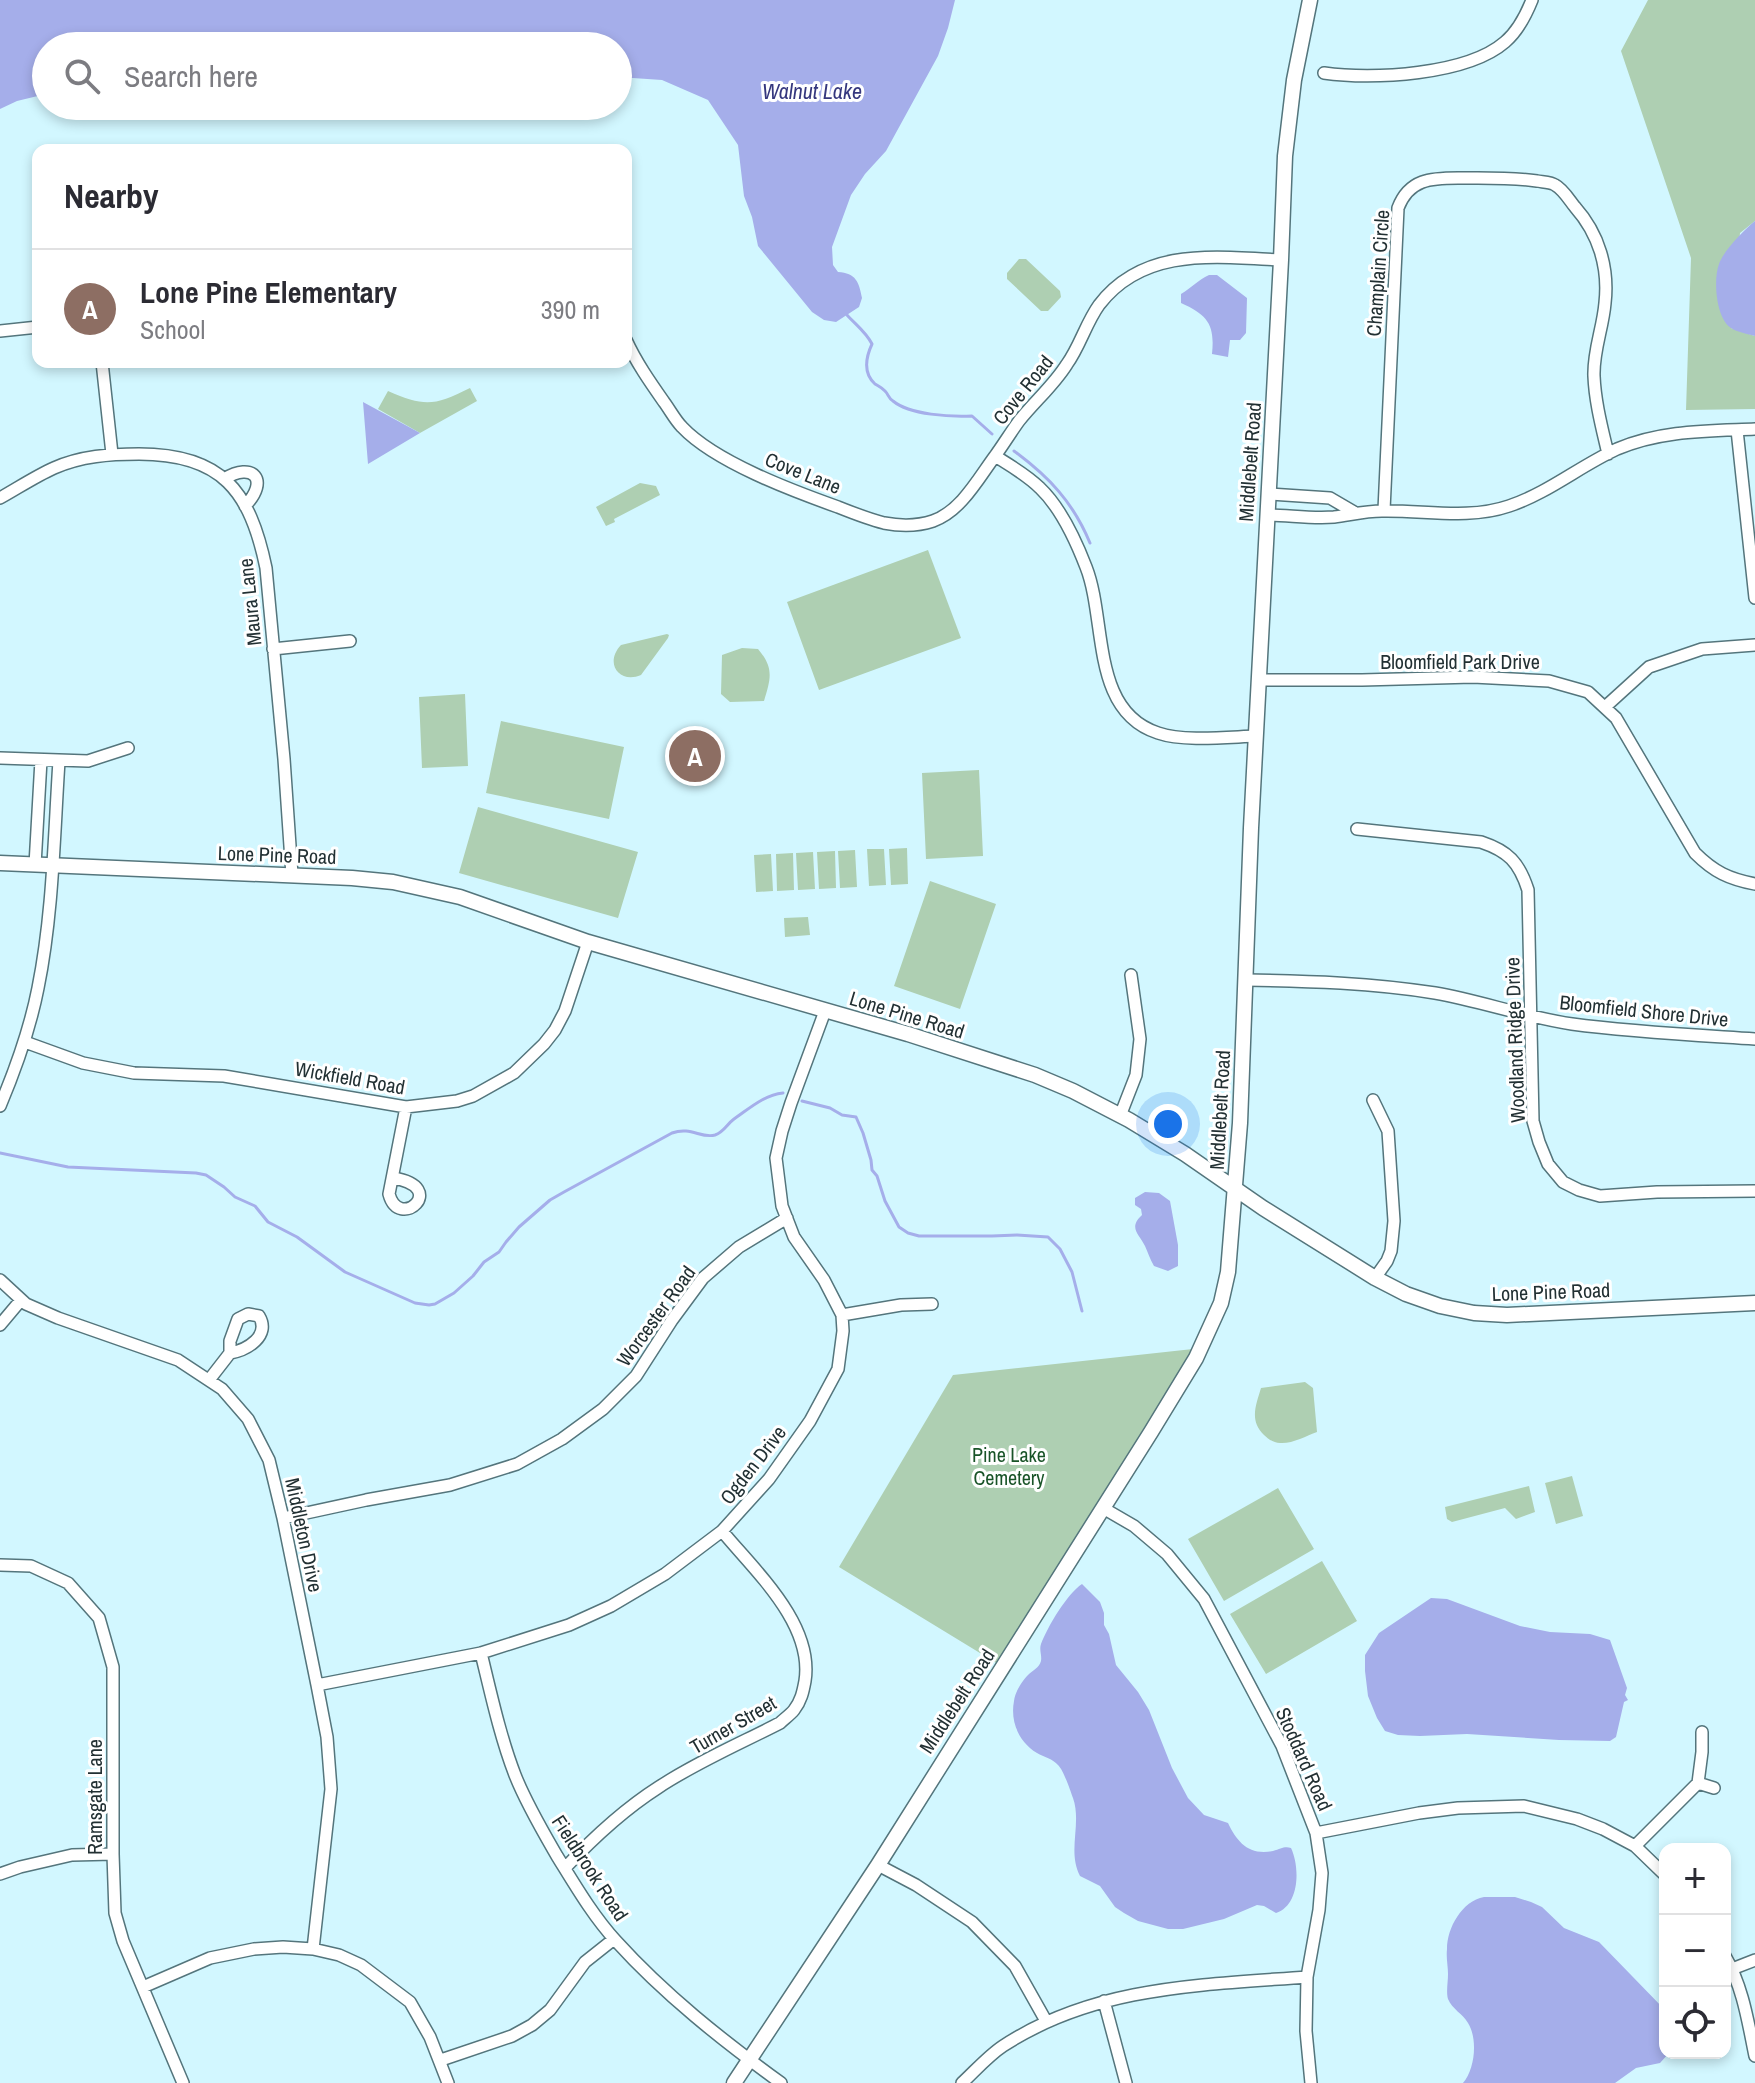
<!DOCTYPE html>
<html lang="en">
<head>
<meta charset="utf-8">
<style>
	:root { --surface:#fff; --page:#f2f2f3; --text:#2b2b33; --muted:#7c7c81; --line:#e1e1e2; --accent:#c53551 }
	body { margin:0; font-family:"Archivo Narrow",sans-serif; background:var(--page); color:var(--text) }
	.controls { position:absolute; right:24px; bottom:24px; display:grid; overflow:hidden; border-radius:16px; box-shadow:0 4px 12px #0003 }
	.controls button { width:72px; height:72px; display:grid; place-items:center; padding:0; border:0; border-bottom:2px solid var(--line); background:var(--surface); color:var(--text); font:40px sans-serif }
	.you { position:absolute; left:1168px; top:1124px; width:28px; height:28px; margin:-20px; border:6px solid #fff; border-radius:50%; background:#1a73e8; box-shadow:0 0 0 12px #1a73e833 }
	.badge { display:grid; place-items:center; width:52px; height:52px; border-radius:50%; background:var(--accent); color:#fff; font-size:26px; font-weight:700 }
	.pin { position:absolute; translate:-50% -50%; border:4px solid #fff; box-shadow:0 2px 8px #0006 }
	.list { margin:0; padding:0; list-style:none }
	h2 { display:flex; justify-content:space-between; align-items:center; height:104px; margin:0; padding:0 32px; font-size:34px }
	h2 small { font-size:26px; font-weight:400; color:var(--muted) }
	.list li { display:grid; grid-template-columns:52px 1fr auto; gap:24px; align-items:center; box-sizing:border-box; height:120px; padding:0 32px; border-top:2px solid var(--line) }
	.list b { display:block; font-size:30px; white-space:nowrap }
	.list p { margin:0; font-size:26px; white-space:nowrap; color:var(--muted) }
	.list em { font-size:26px; font-style:normal; color:var(--muted) }
	.icon { flex:none; width:44px; height:44px; fill:none; stroke:currentColor; stroke-width:2; stroke-linecap:round; stroke-linejoin:round }
	.map { position:relative; flex:none; width:1755px; height:2083px; overflow:hidden }
	.search { position:absolute; background:var(--surface); box-shadow:0 4px 12px #0003; left:32px; top:32px; width:600px; height:88px; display:flex; align-items:center; gap:20px; box-sizing:border-box; padding:0 28px; border-radius:44px; color:var(--muted); font-size:30px }
	.panel { position:absolute; background:var(--surface); box-shadow:0 4px 12px #0003; left:32px; top:144px; width:600px; height:224px; border-radius:16px }
	.map>svg:first-child { display:block }
	.green { fill:#aecfb2 }
	.water { fill:#a5aeea }
	.lines { fill:none; stroke-linecap:round; stroke-linejoin:round }
	.stream { stroke:#a5aeea; stroke-width:3 }
	.minor-casing { stroke:#54757c; stroke-width:14 }
	.tertiary-casing { stroke:#54757c; stroke-width:17 }
	.minor { stroke:#fff; stroke-width:11 }
	.tertiary { stroke:#fff; stroke-width:14 }
	.labels { text-anchor:middle; stroke-width:6; stroke-linejoin:round; paint-order:stroke }
	.street-label { font-size:20px; fill:#223033; stroke:#fff }
	.park-label { font-size:20px; fill:#195428; stroke:#fff }
	.water-label { font-size:22px; font-style:italic; fill:#35377e; stroke:#fff }
</style>
</head>
<body>
<div class="map">
<svg width="1755" height="2083" viewBox="0 0 1755 2083">
	<rect width="100%" height="100%" fill="#d2f7ff"/>
	<path class="green" d="M1648,0H1755V221L1740,233L1731,328L1755,336V409L1686,410L1691,258L1621,51Z
		M1019,259H1026L1060,291L1061,297L1048,311H1041L1007,279V273Z
		M470,388L477,401L420,433L378,409L388,391C425,407 434,406 470,388Z
		M640,483L656,486L660,495L614,519L615,522L606,526L596,507Z
		M928,550L961,638L819,690L787,602Z
		M667,634L669,635L668,638L641,675C619,684 604,663 621,645Z
		M742,648L758,649C774,668 771,678 764,701L730,702L721,694L722,655Z
		M465,694L468,766L422,768L419,697Z
		M501,721L624,747L609,819L486,793Z
		M718,740L720,768L703,770L702,760L691,761L690,742Z
		M979,770L983,856L926,859L922,773Z
		M478,807L638,852L618,918L459,873Z
		M907,848L908,884L891,885L889,849Z
		M867,849H884L886,885L869,886Z
		M855,850L857,887L840,888L838,851Z
		M835,851L836,888L819,889L817,852Z
		M813,852L815,889L798,890L796,853Z
		M793,853L794,890L777,891L776,854Z
		M771,854L773,891L756,892L754,855Z
		M930,881L996,904L960,1009L894,986Z
		M808,917L810,935L785,937L784,918Z
		M1193,1349L998,1664L839,1567L953,1375Z
		M1305,1382L1313,1388L1317,1432C1306,1436 1292,1444 1280,1443C1274,1443 1268,1439 1264,1435C1249,1421 1256,1405 1261,1388Z
		M1572,1476L1583,1516L1556,1524L1545,1483Z
		M1529,1486L1535,1512L1516,1519L1505,1508L1452,1522L1447,1519L1445,1507Z
		M1278,1488L1314,1549L1224,1601L1188,1539Z
		M1322,1561L1357,1621L1266,1674L1230,1614Z"/>
	<path class="water" d="M0,0H955L948,28L938,56L886,151L865,174L851,195L832,247L833,265L838,272C856,273 859,282 862,298L859,307L836,322L824,320L812,312L758,246L752,217L744,196L738,145L708,100L662,80L618,77V46H46V94L17,101L0,109Z
		M1755,221V336C1748,334 1737,332 1731,328C1716,318 1713,280 1719,264C1724,250 1744,230 1755,221Z
		M1209,275H1217L1247,298L1246,333L1240,340H1230L1228,357L1212,354C1215,325 1208,315 1181,303V294C1191,288 1198,280 1209,275Z
		M363,402L420,433L368,464Z
		M1145,1192L1159,1193L1170,1201L1178,1245V1266L1168,1271L1154,1266C1150,1259 1148,1253 1145,1246C1139,1234 1128,1228 1142,1215L1141,1209L1135,1205V1198Z
		M1082,1584L1100,1602L1104,1613V1625L1109,1634L1116,1665L1138,1692L1149,1710L1172,1768L1188,1798L1204,1815L1228,1823C1237,1842 1249,1856 1273,1851C1281,1849 1284,1846 1291,1848C1300,1867 1300,1905 1276,1913L1264,1906L1257,1905L1224,1919L1183,1929H1168L1138,1921L1124,1913L1115,1907L1100,1886L1080,1876C1067,1851 1082,1824 1073,1798C1070,1790 1064,1771 1058,1765C1053,1759 1044,1757 1037,1753C1019,1742 1010,1722 1014,1701C1015,1692 1022,1681 1028,1675C1033,1670 1039,1668 1041,1661C1042,1655 1039,1650 1041,1644C1048,1626 1067,1594 1082,1584Z
		M1431,1598L1447,1599L1520,1626L1550,1632L1590,1634L1610,1640L1627,1688L1625,1695L1628,1700L1624,1702L1616,1737L1610,1741L1559,1740L1467,1734L1420,1736L1398,1735L1385,1731L1377,1718L1368,1696L1365,1671V1655L1379,1633Z
		M1484,1897H1515L1531,1902L1542,1907L1564,1928L1599,1942L1665,2010V2053H1669L1660,2063L1636,2068L1615,2083H1463C1475,2069 1478,2039 1468,2023C1463,2014 1452,2009 1448,1999C1446,1992 1448,1982 1448,1974C1448,1966 1446,1958 1447,1949C1447,1928 1462,1901 1484,1897Z"/>
	<g class="lines">
		<path class="stream" d="M847,315C856,325 866,332 872,344C866,357 863,373 875,384C880,387 881,387 885,391C889,395 888,398 893,401C910,415 951,417 972,416L992,434
			M1014,451C1049,477 1073,502 1090,543
			M802,1101L830,1108L842,1115L856,1117L863,1133L871,1160L872,1170L877,1176L885,1201L899,1227L908,1233L919,1236H992L1017,1235L1048,1237L1060,1249L1072,1272L1082,1311
			M0,1153L68,1167L196,1173L206,1175L224,1187L235,1197L255,1206L268,1222L297,1237L345,1272L415,1303L429,1305L435,1304L454,1293L473,1276L484,1262L499,1252L506,1242L519,1227L550,1200L564,1192L672,1133C691,1126 701,1139 715,1135C724,1132 727,1124 734,1119C750,1108 764,1095 783,1093"/>
		<defs>
			<path id="minor" d="M1324,73C1372,80 1467,75 1505,42C1518,31 1526,15 1532,0
				M0,331L38,327
				M626,340C636,362 650,382 664,402C670,410 675,420 682,427C715,462 793,491 838,507C853,513 868,519 884,523C900,526 918,526 933,521C961,511 978,479 995,456
				M102,362L112,454
				M1737,430L1755,598
				M224,479C253,461 270,480 245,506
				M1269,494L1330,498L1354,512
				M0,498C18,488 36,476 54,468C81,456 110,454 139,454C222,454 250,491 266,568L284,759L292,875
				M1384,510L1398,208C1409,179 1431,178 1458,178C1485,178 1510,177 1537,181C1542,182 1551,182 1555,185C1563,189 1570,201 1575,207C1599,234 1609,268 1605,303C1603,328 1593,351 1594,376C1595,402 1602,428 1608,454
				M1267,515C1288,515 1312,519 1334,517C1350,515 1365,511 1382,511C1425,510 1468,520 1509,506C1548,493 1580,466 1617,449C1661,430 1709,431 1755,429
				M273,649L350,641
				M1258,680H1362L1473,677L1549,681L1588,692L1616,718L1695,853C1714,872 1729,879 1755,884
				M1605,707L1649,667L1702,649L1755,645
				M1256,736C1228,737 1184,742 1158,733C1090,711 1107,620 1086,567C1076,541 1061,508 1040,488C1027,475 1011,466 995,456C1003,445 1011,432 1019,421C1035,401 1054,385 1067,364C1080,346 1086,323 1099,305C1144,246 1217,257 1281,260
				M0,758L88,761L128,748
				M1357,829L1481,842C1508,851 1519,862 1528,890L1533,1121L1539,1142L1548,1164L1563,1182L1579,1190L1600,1196L1657,1192L1755,1191
				M35,865L41,760
				M1246,980C1309,981 1372,983 1435,993C1481,1001 1525,1017 1572,1024C1632,1032 1694,1035 1755,1039
				M25,1042L83,1063L134,1073L224,1076L406,1107L457,1101L473,1096L514,1073L544,1044L555,1030L565,1011L588,942
				M1373,1100L1388,1131L1394,1221L1391,1251L1387,1261L1375,1278
				M0,1106C16,1068 30,1029 38,988C53,914 54,836 59,761
				M1120,1116L1136,1075L1140,1039L1131,975
				M393,1178C450,1187 399,1232 389,1194L406,1107
				M0,1280L26,1304L58,1318L178,1360L222,1389L248,1419L269,1460L283,1518L317,1685L327,1737L331,1789L313,1949
				M842,1315L901,1305L932,1304
				M0,1325L21,1300
				M209,1380L230,1353C247,1350 271,1336 259,1316L248,1314L238,1319L230,1341V1353
				M1103,1508L1134,1526L1167,1554L1204,1599L1282,1746L1316,1833L1322,1873L1319,1910L1307,1977L1306,2031L1311,2083
				M283,1518L366,1500L450,1485L517,1464L562,1439L603,1409L636,1376L672,1320L703,1278L739,1247L787,1218
				M0,1565L31,1566L68,1583L99,1618L113,1667V1854L115,1913L123,1941L183,2083
				M481,1653C491,1694 500,1736 515,1775C526,1803 542,1830 557,1856C575,1885 593,1916 616,1941C665,1995 722,2040 781,2083
				M317,1685L481,1653L569,1625L611,1606L665,1574L722,1531L769,1479L810,1421L838,1369L843,1331L842,1315L824,1280L794,1237L782,1206L776,1158L782,1131L791,1103L825,1011
				M1698,1783L1714,1788
				M1316,1833L1419,1813L1458,1808L1524,1806L1577,1819L1603,1829L1635,1846L1665,1875
				M1635,1846L1698,1783L1702,1752V1732
				M878,1865L916,1885L972,1922L1015,1966L1046,2021
				M565,1868C593,1838 623,1810 659,1787C695,1763 741,1743 780,1723C784,1719 790,1715 794,1710C801,1701 803,1692 805,1681C814,1624 755,1571 722,1531
				M0,1874L20,1867L72,1855L113,1854
				M1725,1956C1743,1987 1748,2022 1755,2056
				M1732,1969L1755,1960
				M143,1987L210,1958L254,1949L283,1947L313,1949L339,1955L361,1965L410,2002L430,2037L448,2083
				M1104,2001L1126,2083
				M441,2060L512,2036L532,2025L550,2010L585,1962L614,1939
				M962,2083C975,2071 988,2056 1003,2046C1095,1986 1201,1985 1307,1977"/>
			<path id="tertiary" d="M0,863L352,878L393,882L460,897L588,942L908,1034L1035,1075L1073,1091L1129,1120L1185,1154L1263,1208L1375,1278L1406,1294L1440,1306L1474,1313L1507,1315L1755,1303
				M734,2083L878,1865L1151,1432L1196,1358L1221,1303L1228,1272L1240,1123L1251,828L1281,260L1285,156L1294,80L1310,0"/>
		</defs>
		<use href="#minor" class="minor-casing"/>
		<use href="#tertiary" class="tertiary-casing"/>
		<use href="#minor" class="minor"/>
		<use href="#tertiary" class="tertiary"/>
	</g>
	<g class="labels">
		<g class="street-label">
			<text transform="translate(1378 273) rotate(-86)" y="7">Champlain Circle</text>
			<text transform="translate(1023 390) rotate(-51)" y="7">Cove Road</text>
			<text transform="translate(1250 462) rotate(-86)" y="7">Middlebelt Road</text>
			<text transform="translate(803 473) rotate(22)" y="7">Cove Lane</text>
			<text transform="translate(250 602) rotate(-96)" y="7">Maura Lane</text>
			<text x="1460" y="669">Bloomfield Park Drive</text>
			<text transform="translate(277 855) rotate(2)" y="7">Lone Pine Road</text>
			<text transform="translate(1644 1011) rotate(6)" y="7">Bloomfield Shore Drive</text>
			<text transform="translate(907 1015) rotate(17)" y="7">Lone Pine Road</text>
			<text transform="translate(1515 1040) rotate(-92)" y="7">Woodland Ridge Drive</text>
			<text transform="translate(350 1078) rotate(10)" y="7">Wickfield Road</text>
			<text transform="translate(1220 1110) rotate(-87)" y="7">Middlebelt Road</text>
			<text transform="translate(1551 1292) rotate(-2)" y="7">Lone Pine Road</text>
			<text transform="translate(656 1316) rotate(-54)" y="7">Worcester Road</text>
			<text transform="translate(753 1465) rotate(-52)" y="7">Ogden Drive</text>
			<text transform="translate(304 1535) rotate(78)" y="7">Middleton Drive</text>
			<text transform="translate(957 1701) rotate(-57)" y="7">Middlebelt Road</text>
			<text transform="translate(733 1725) rotate(-30)" y="7">Turner Street</text>
			<text transform="translate(1304 1759) rotate(66)" y="7">Stoddard Road</text>
			<text transform="translate(95 1797) rotate(-90)" y="7">Ramsgate Lane</text>
			<text transform="translate(590 1868) rotate(57)" y="7">Fieldbrook Road</text>
		</g>
		<g class="park-label">
			<text x="1009" y="1462">Pine Lake<tspan x="1009" dy="23">Cemetery</tspan></text>
		</g>
		<g class="water-label">
			<text x="812" y="99">Walnut Lake</text>
		</g>
	</g>
</svg>
<div class="controls">
<button>+</button>
<button>−</button>
<button><svg class="icon" aria-label="locate" viewBox="0 0 24 24"><circle cx="12" cy="12" r="6"/><path d="M12 2v4M12 18v4M2 12h4M18 12h4"/></svg></button>
</div>
<div class="you"></div>
<div class="pin badge" style="left:695px;top:756px;background:#8d6e63">A</div>
<div class="search"><svg class="icon" aria-label="search" viewBox="0 0 24 24"><circle cx="10" cy="10" r="6"/><path d="M15 15l6 6"/></svg>Search here</div>
<section class="panel">
<h2>Nearby<small></small></h2>
<ul class="list">
<li><span class="badge" style="background:#8d6e63">A</span><div><b>Lone Pine Elementary</b><p>School</p></div><em>390 m</em></li>
</ul>
</section>
</div>
</body>
</html>
